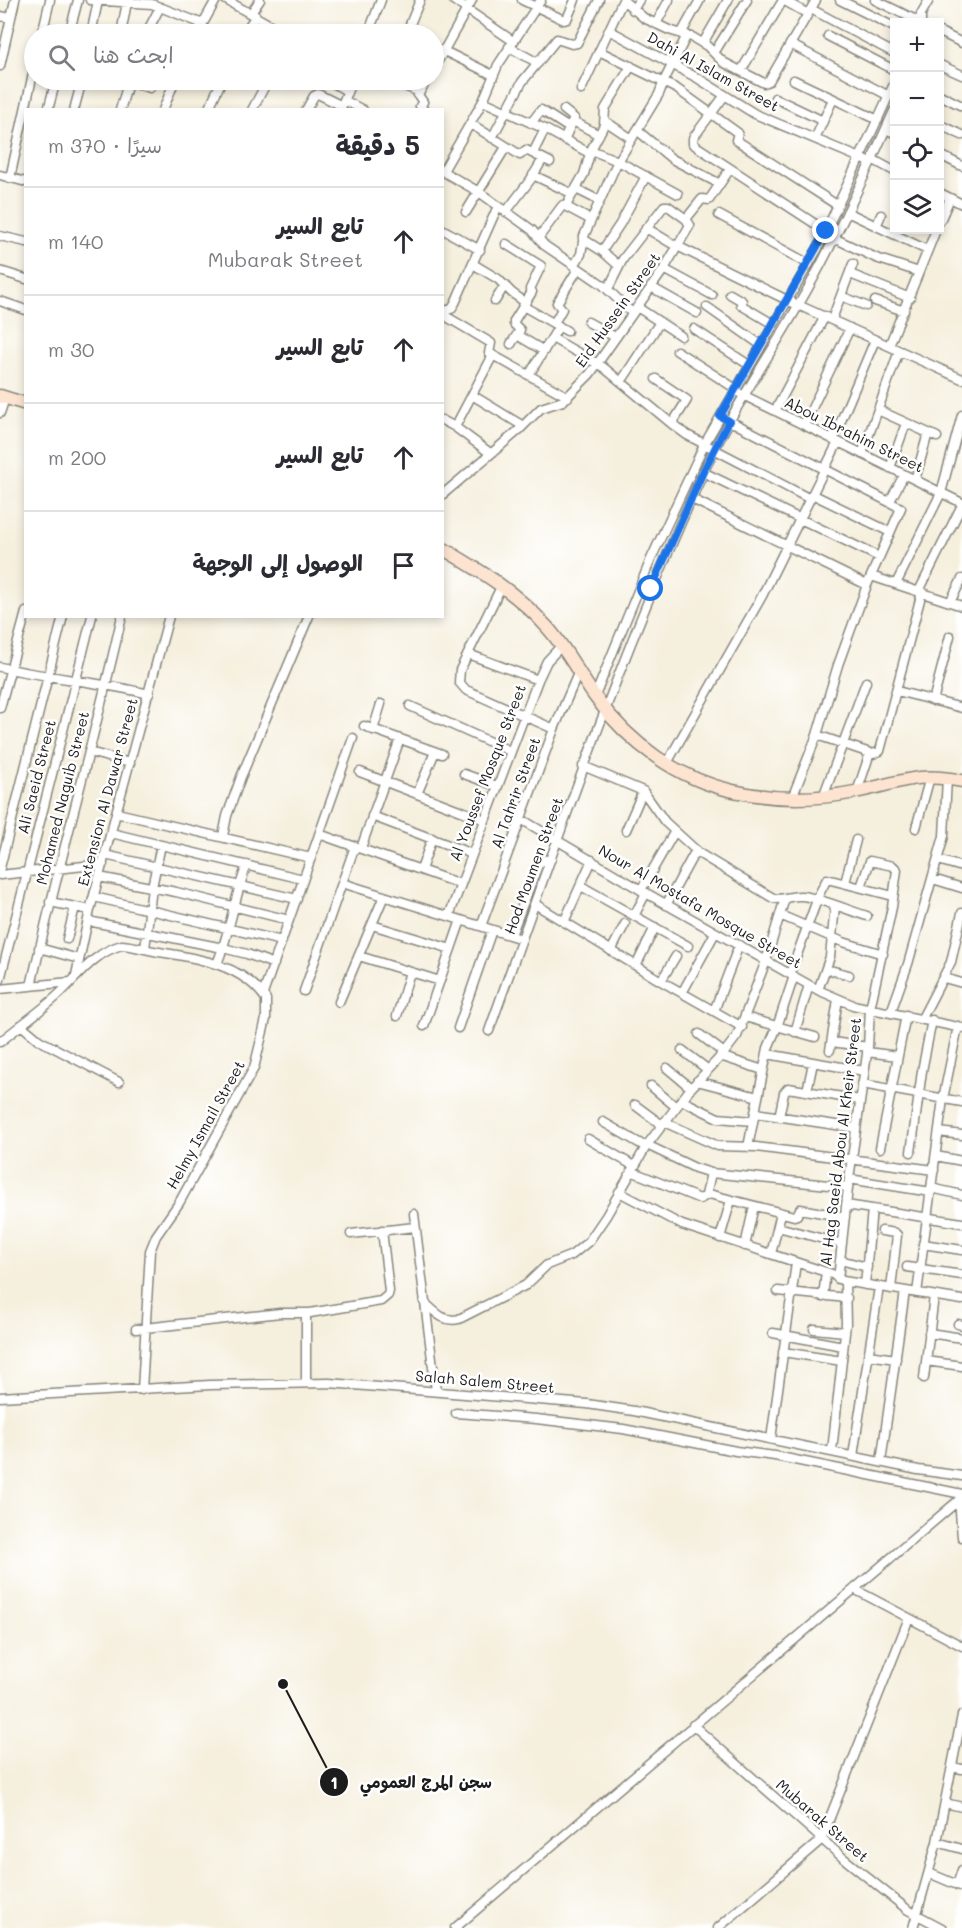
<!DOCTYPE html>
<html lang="ar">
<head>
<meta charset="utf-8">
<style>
	:root { --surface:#fff; --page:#f2f2f3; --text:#2b2b33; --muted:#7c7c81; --line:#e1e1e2 }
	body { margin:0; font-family:Mali,"Playpen Sans Arabic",sans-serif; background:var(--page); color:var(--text); direction:rtl }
	.controls { position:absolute; right:18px; top:18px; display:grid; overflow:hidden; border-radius:0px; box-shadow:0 3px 9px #0003 }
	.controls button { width:54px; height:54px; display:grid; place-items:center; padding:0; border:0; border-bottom:2px solid var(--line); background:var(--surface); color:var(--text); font:30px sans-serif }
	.stop { position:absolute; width:18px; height:18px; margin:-14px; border:4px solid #1a73e8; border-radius:50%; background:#fff }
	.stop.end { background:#1a73e8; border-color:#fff; box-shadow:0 2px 6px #0008 }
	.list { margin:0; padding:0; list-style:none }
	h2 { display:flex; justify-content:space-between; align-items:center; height:78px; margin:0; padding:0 24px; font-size:26px }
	h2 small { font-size:20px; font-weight:400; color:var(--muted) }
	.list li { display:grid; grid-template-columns:39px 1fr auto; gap:18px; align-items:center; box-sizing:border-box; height:108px; padding:0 24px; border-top:2px solid var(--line) }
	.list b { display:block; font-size:22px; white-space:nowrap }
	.list p { margin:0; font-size:20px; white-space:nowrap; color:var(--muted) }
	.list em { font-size:20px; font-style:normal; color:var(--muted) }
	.icon { flex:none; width:33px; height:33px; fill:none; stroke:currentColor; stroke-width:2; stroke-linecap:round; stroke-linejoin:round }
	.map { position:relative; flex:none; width:962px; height:1928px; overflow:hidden; direction:ltr }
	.search { position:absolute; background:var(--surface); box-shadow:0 3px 9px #0003; left:24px; top:24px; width:420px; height:66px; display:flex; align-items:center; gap:15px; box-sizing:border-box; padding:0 21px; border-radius:33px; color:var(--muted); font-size:22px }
	.panel { position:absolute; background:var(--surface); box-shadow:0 3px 9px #0003; left:24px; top:108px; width:420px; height:510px; border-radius:0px; direction:rtl }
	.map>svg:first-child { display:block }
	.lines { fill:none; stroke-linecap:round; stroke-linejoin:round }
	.street-casing { stroke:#88867c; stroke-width:11 }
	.secondary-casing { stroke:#88867c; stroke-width:15 }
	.street { stroke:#fff; stroke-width:8 }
	.secondary { stroke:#fde4d1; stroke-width:12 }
	.route { stroke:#1a73e8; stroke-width:8 }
	.labels { text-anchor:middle; stroke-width:5; stroke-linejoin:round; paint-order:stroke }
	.street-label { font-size:15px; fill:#1c1c1c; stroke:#fff }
	.leader { fill:none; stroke:#1c1c1c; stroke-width:2 }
	.callout-dot { fill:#1c1c1c; stroke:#fff; stroke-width:2 }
	.mark-label { font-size:18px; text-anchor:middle; font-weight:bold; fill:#fff }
	.callout-label { font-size:16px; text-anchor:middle; font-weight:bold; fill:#1c1c1c; stroke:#fff; stroke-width:5; stroke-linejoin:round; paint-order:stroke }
</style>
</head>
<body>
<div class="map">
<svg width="962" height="1928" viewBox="0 0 962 1928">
	<rect width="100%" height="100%" fill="#fff"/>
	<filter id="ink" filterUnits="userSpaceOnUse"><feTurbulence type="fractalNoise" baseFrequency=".0167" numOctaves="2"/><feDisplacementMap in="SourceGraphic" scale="12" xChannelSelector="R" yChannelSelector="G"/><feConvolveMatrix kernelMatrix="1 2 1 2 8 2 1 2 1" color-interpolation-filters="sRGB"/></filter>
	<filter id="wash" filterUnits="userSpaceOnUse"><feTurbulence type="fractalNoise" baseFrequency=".008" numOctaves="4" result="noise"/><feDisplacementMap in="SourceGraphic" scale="24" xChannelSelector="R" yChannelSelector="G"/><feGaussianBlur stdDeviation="1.35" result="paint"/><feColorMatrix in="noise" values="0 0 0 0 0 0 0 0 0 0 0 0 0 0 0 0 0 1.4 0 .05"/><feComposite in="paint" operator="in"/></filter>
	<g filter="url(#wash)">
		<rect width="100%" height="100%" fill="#f5efdd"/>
	</g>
	<g filter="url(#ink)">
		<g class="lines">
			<defs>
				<path id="street" d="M90,0L152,4L203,24
					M226,0L272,26L273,34
					M453,0L513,41
					M522,0L564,20L567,19L575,0
					M623,0L644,18L669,30L692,37L707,46L723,62L764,83L769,81L816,0
					M783,0L808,14
					M840,0L894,27
					M875,0L920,22
					M811,9L894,53
					M633,10L639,0
					M251,13L260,0
					M0,16L11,18
					M921,22V14L929,0
					M656,24L669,0
					M609,30L699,79L755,114L865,160
					M940,32L962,43
					M42,34L50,0
					M69,34L78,0
					M91,34L98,1
					M121,34L127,2
					M146,34L160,7
					M197,34L216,0
					M243,34L256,16
					M368,34L381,0
					M406,34L420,0
					M681,34L700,0
					M828,36L894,70
					M703,43L728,0
					M790,44L889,96
					M509,47L538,63
					M442,50L493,75
					M599,51L677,89L738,133L736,140L837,205
					M714,53L747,0
					M940,65L962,75
					M0,66L15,0
					M434,68L472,0
					M741,71L783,0
					M124,80L150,88
					M328,80L347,91
					M390,80L419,92
					M794,80L878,120
					M581,90L623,0
					M725,95L693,138V144L826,231
					M940,95L962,106
					M775,98L823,121
					M344,100L363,110
					M483,101L545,129L591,154
					M48,110L56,80
					M74,110L82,80
					M120,110L129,80
					M163,110L175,80
					M208,110L222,80
					M252,110L268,80
					M306,110L314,96L318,94L342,106
					M340,110L352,80
					M424,110L420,106L423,102L418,95L427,80
					M564,110L574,118L564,140
					M573,121L599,135
					M605,121L632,139
					M531,123L541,110L569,128
					M471,124L520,155L526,150L550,162
					M940,125L962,135
					M886,129L894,133
					M638,131L672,159L720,184
					M492,138L522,82L557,39L572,44L577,43L599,0
					M815,139L833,99
					M591,150L618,161L678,194
					M533,153L545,129
					M940,155L962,166
					M872,159L894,171
					M442,171L479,192L532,230L544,245L603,285L632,313
					M443,171L483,101L498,65L541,0
					M0,175L26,182
					M533,175L573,194
					M10,178L34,69
					M576,189L600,201
					M940,193L962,204
					M563,205L591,220
					M466,212L506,147
					M506,212L531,179L543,159
					M847,212L927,250
					M719,215L809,264
					M940,221L950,198
					M876,226L881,215
					M646,228L671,243L787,300L962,379
					M442,229L480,250
					M0,236L26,242
					M539,237L562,206L567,204L584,174L591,150L604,125L605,109L631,66
					M834,238L876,258L919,272
					M583,239L602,251L619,266
					M506,244L541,266L530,289L532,292L514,321V324L520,330L511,344
					M602,251L620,224L646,176
					M473,264L498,279L512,293L525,302
					M574,266L581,254L584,236L616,165L659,94L664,81L687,35
					M664,269L712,295
					M0,271L26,279
					M850,274L910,298
					M651,287L697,313
					M608,289L623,259L664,206H668L686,219
					M730,294L742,301L741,305L773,324
					M841,296L866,306
					M0,301L26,310
					M495,301L505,285
					M875,301L904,311
					M523,306L567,331
					M637,307L681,336
					M707,307L761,345
					M442,312L451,309L455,303L498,206
					M442,314L491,343L489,353L568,397
					M832,319L853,264
					M588,322L615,337
					M554,323L562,309L557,303L578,269
					M694,329L749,365
					M517,335L544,351
					M552,338L603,367L672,424L687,435L810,499
					M889,346L936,230
					M677,351L736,389
					M529,375L559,326
					M656,379L687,400L672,424
					M621,382L660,322
					M741,394L962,503
					M472,395L523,426
					M878,410L937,437
					M775,411L825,316
					M0,413L5,398
					M726,419L901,508L867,585L838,665L817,735L792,798
					M442,420L455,427L490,453
					M804,425L850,328
					M455,427L493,355
					M833,440L875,340
					M862,454L899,351
					M890,468L906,423
					M703,472L879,557
					M915,480L928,433
					M812,494L890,532
					M442,495L519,430L541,408L563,401L590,374L664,269L690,225L686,219L702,199L709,200L730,169
					M692,499L867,585
					M890,501L904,475
					M871,576L962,606
					M896,584L941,493L962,415
					M502,585L460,670L459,682L466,690L554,729
					M919,591L962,505
					M950,602L962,579
					M468,654L538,680
					M0,667C49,678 100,682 149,694
					M897,691L962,708
					M595,696L651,559L704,445L818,248L894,84
					M933,701L950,636
					M410,706L510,751
					M0,708L26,612
					M364,726L442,754
					M373,730L381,704
					M817,735L873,754L880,751L922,592
					M89,752L130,763
					M667,763L762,596L838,442
					M583,766L643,791L665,822L700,854L773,898C783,901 791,895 802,896C817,897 850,911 867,916
					M360,772L485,820
					M464,774L497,786
					M857,792L870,753
					M417,794L435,752
					M823,797L866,682
					M117,813L311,858
					M372,816L472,854
					M521,819L646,893L818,990L853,1005L962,1028
					M916,828L930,777
					M626,830L643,791
					M111,833L303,879
					M319,834L460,884
					M223,836L227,816L241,777L309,616
					M361,848L400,739
					M105,855L297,899
					M938,860L962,867
					M0,868L63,616
					M421,870L432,838
					M0,875L103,864
					M99,877L176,892L289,920
					M933,879L962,888
					M342,883L522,939
					M845,883L856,840
					M581,886L688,946
					M641,890L675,831
					M94,897L282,941
					M816,900L827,879L893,896
					M50,902L90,910
					M535,904L661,981L742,1027
					M666,905L696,850
					M780,915L843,942L883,954
					M449,916L538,680L547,661L562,645
					M634,916L646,893
					M88,921L223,948L247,954L274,964
					M564,922L592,860
					M372,925L451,949
					M481,926L554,729L579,671
					M511,935L538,865L543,860L551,859
					M67,939L75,907
					M39,948L79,959
					M145,949L152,887L161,845
					M611,951L625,924
					M359,956L440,981
					M217,964C230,932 234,898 247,865
					M636,966L655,927
					M826,969L849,975
					M790,974L817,900
					M76,975L90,910L169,616
					M944,978L962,983
					M0,980L92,616
					M661,981L676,956
					M31,986C59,862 94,740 122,616
					M0,989L70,982
					M818,990L830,957L835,906
					M304,991L355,846
					M682,993L715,933
					M263,994L353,738
					M339,1002L384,896
					M714,1011L739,945
					M891,1012L908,964L944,836L947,778
					M397,1016L410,972
					M745,1017L815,1037
					M922,1018L951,962L962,913
					M21,1025L39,1040L119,1082
					M424,1026L461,920
					M458,1028L492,930
					M489,1031C557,842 621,652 705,469C731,412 767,360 798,306C834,244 864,177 894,111
					M795,1032L809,985
					M699,1034L724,1053
					M0,1042C18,1027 38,1013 56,997C76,979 94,952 122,945C135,946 147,950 159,952C197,958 242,964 266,999V1019L254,1068L179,1203L156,1236L150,1251L142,1390
					M832,1042L868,1047
					M682,1050L707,1069
					M830,1050L838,999
					M867,1052L898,1056
					M767,1054L864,1071
					M720,1056L763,1070
					M667,1068L691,1088
					M697,1081L758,1097
					M862,1084L962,1102
					M651,1086L676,1107
					M807,1091L813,1063
					M681,1100L718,1118L753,1121
					M635,1105L662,1125
					M755,1113L856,1128
					M779,1117L784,1093L788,1088L860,1100
					M603,1122L646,1147
					M664,1122L718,1146L756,1147L934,1170
					M939,1132L962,1135
					M588,1139L634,1166
					M647,1145L695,1168L711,1173L848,1187
					M748,1147L768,1048L777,1027L794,976
					M880,1148L906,1015
					M911,1152L922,1071L932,1020
					M936,1156L962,1161
					M631,1171L700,1199L709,1194L794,1216L797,1215L800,1209L845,1217
					M849,1179L931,1192
					M931,1188L962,1195
					M619,1192L682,1225L832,1274L843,1281L962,1300
					M706,1195L711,1173
					M846,1205L962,1223
					M414,1214L436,1391
					M778,1227L842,1244
					M882,1231L895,1233L897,1235L891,1289
					M351,1234L415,1227
					M720,1238L731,1200
					M923,1244L962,1250
					M745,1246L754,1206
					M771,1254L781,1213
					M840,1260L867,1267
					M907,1267L962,1275
					M838,1279L849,1179L868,1047L870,1009L892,907L897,870L893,866L870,861L861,887
					M865,1285L872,1209
					M778,1291L847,1298
					M917,1293L943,1099L958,1026
					M823,1297L826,1272
					M424,1302C435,1312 444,1323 459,1319L526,1285L547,1265L572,1255L589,1241L606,1216L647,1145L691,1088L724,1053L737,1036L766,961L785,898
					M306,1313V1383
					M958,1324L962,1325
					M136,1329L280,1313H310L381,1301L388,1295L389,1291L382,1230
					M814,1329L845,1332
					M773,1333L843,1346
					M929,1333L962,1338
					M783,1352L842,1361
					M868,1355L896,1359
					M926,1361L962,1366
					M924,1378L934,1296
					M0,1397L210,1385L329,1383L587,1404L634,1411L918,1470L962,1476
					M456,1413L536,1419L623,1429L736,1451L775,1456L962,1494
					M771,1439L796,1263
					M832,1451L846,1324L845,1282
					M853,1456L879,1287
					M881,1462L905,1291
					M959,1499L962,1537
					M854,1589L962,1646
					M693,1725L842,1857L908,1910L942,1928
					M952,1767L962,1769
					M945,1803L962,1807
					M937,1842L962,1849
					M929,1873L962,1887
					M957,1885L962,1870
					M455,1928L959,1500
					M718,1928L821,1840L909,1618
					M913,1928L937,1842L962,1715"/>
				<path id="secondary" d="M0,396L26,404
					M442,548C481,571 517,593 547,627C567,649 579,675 596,698C629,743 678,779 733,791C773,800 815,800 855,792C897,784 916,771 962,781"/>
			</defs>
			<use href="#street" class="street-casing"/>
			<use href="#secondary" class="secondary-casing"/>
			<use href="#street" class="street"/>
			<use href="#secondary" class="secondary"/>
		</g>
	</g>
	<g class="lines" filter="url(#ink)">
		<path class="route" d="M651,589L703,472L729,421L720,416L826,231"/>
	</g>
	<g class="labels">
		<g class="street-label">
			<text transform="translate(713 72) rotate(29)" y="5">Dahi Al Islam Street</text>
			<text transform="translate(618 310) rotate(-55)" y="5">Eid Hussein Street</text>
			<text transform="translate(854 435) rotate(26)" y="5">Abou Ibrahim Street</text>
			<text transform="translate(488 773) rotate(-69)" y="5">Al Youssef Mosque Street</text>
			<text transform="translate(37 777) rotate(-76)" y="5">Ali Saeid Street</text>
			<text transform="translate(108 792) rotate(-75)" y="5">Extension Al Dawar Street</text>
			<text transform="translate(516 793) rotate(-70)" y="5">Al Tahrir Street</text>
			<text transform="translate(63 798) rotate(-76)" y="5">Mohamed Naguib Street</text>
			<text transform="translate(534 866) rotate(-70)" y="5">Hod Moumen Street</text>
			<text transform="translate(700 907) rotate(30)" y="5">Nour Al Mostafa Mosque Street</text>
			<text transform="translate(206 1125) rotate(-61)" y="5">Helmy Ismail Street</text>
			<text transform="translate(841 1142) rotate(-83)" y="5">Al Hag Saeid Abou Al Kheir Street</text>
			<text transform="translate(485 1382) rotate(5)" y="5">Salah Salem Street</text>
			<text transform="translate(822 1821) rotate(41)" y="5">Mubarak Street</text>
		</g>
	</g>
	<path class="leader" d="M283 1684L334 1782"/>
	<g class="callout-dot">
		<circle cx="283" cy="1684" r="6"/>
		<circle cx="334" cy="1782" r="15"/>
	</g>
	<g class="mark-label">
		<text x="334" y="1789">1</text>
	</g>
	<g class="callout-label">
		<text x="426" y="1788">سجن المرج العمومي</text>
	</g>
</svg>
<div class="controls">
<button>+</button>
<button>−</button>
<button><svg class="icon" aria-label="locate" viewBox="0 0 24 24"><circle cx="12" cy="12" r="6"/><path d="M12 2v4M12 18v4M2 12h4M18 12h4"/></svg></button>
<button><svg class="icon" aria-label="layers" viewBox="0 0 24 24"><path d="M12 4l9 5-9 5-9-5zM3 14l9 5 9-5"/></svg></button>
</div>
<div class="stop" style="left:651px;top:589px"></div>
<div class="stop end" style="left:826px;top:231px"></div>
<div class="search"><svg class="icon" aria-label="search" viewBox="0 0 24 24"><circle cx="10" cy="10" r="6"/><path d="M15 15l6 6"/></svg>ابحث هنا</div>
<section class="panel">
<h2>5 دقيقة<small>سيرًا · 370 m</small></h2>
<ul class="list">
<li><svg class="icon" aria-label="ahead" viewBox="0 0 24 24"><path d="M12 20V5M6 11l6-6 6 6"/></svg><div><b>تابع السير</b><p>Mubarak Street</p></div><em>140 m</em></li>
<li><svg class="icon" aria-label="ahead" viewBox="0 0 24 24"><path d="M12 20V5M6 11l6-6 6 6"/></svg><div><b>تابع السير</b></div><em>30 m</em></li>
<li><svg class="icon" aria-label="ahead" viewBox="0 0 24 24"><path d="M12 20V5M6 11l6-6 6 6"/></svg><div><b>تابع السير</b></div><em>200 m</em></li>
<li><svg class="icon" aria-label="arrive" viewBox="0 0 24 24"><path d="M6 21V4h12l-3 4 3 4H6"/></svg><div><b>الوصول إلى الوجهة</b></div></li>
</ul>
</section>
</div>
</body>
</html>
